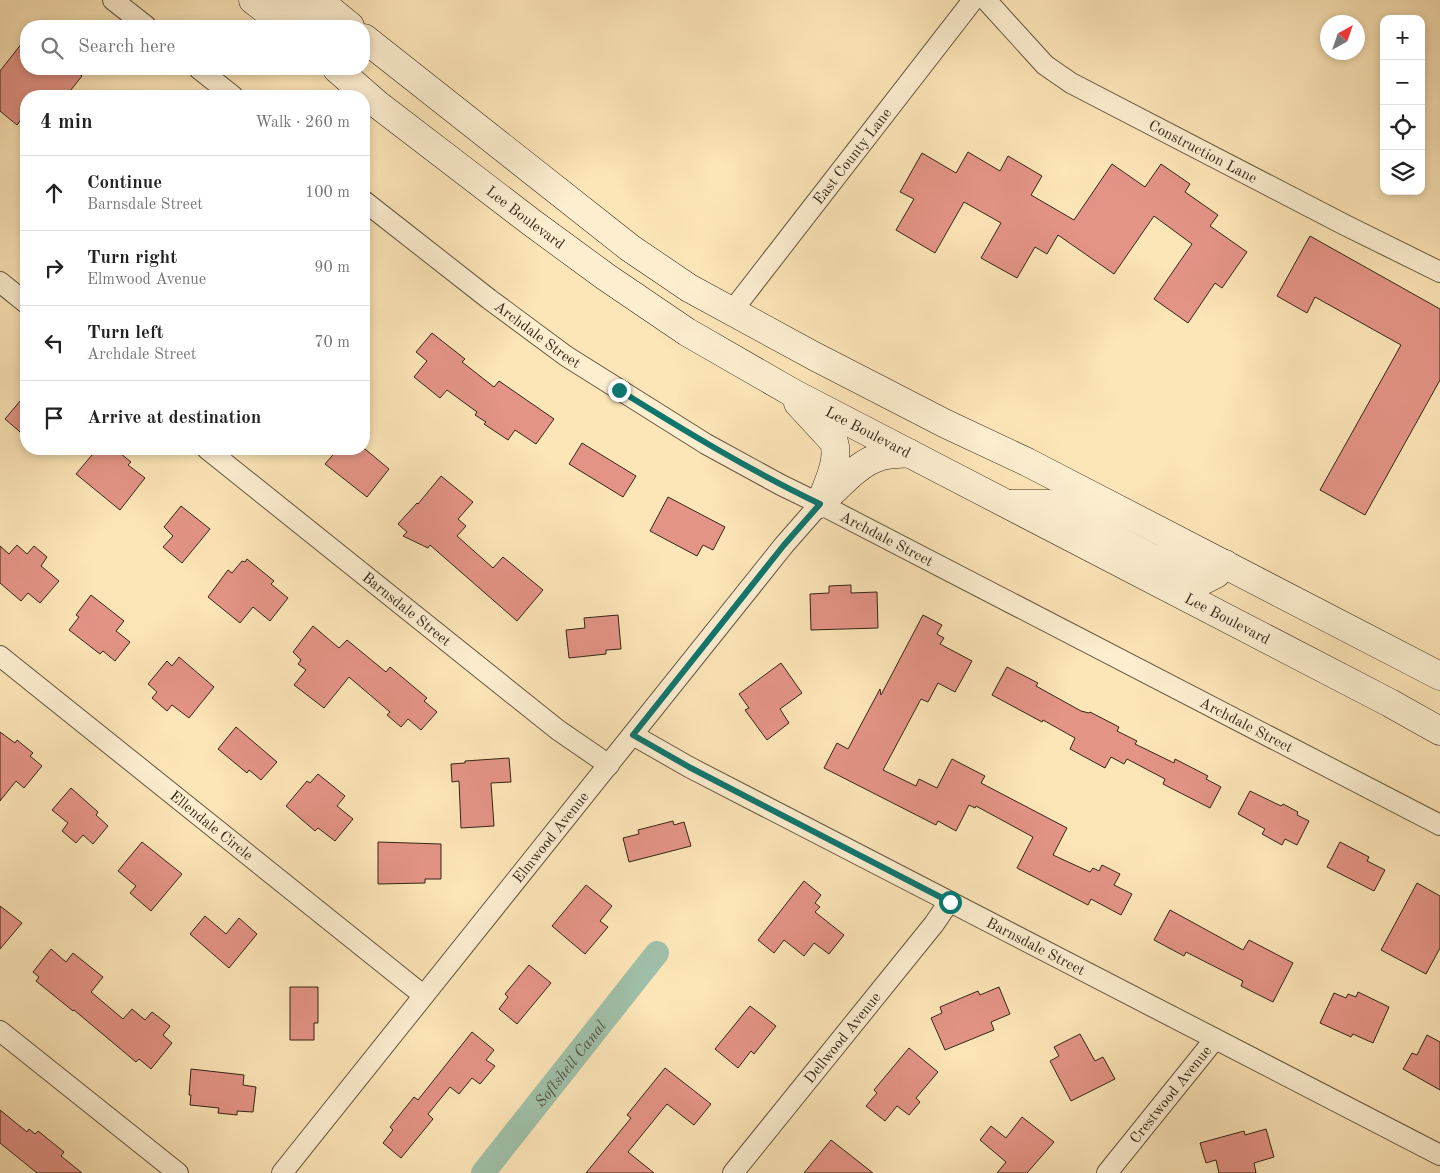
<!DOCTYPE html>
<html lang="en">
<head>
<meta charset="utf-8">
<style>
	:root { --surface:#fff; --page:#f6f6f6; --text:#222; --muted:#767676; --line:#e0e0e0 }
	body { margin:0; font-family:"Old Standard TT",serif; background:var(--page); color:var(--text) }
	.controls { position:absolute; right:15px; top:15px; display:grid; overflow:hidden; border-radius:10px; box-shadow:0 2px 8px #0003 }
	.controls button { width:45px; height:45px; display:grid; place-items:center; padding:0; border:0; border-bottom:1px solid var(--line); background:var(--surface); color:var(--text); font:25px sans-serif }
	.compass { position:absolute; left:1320px; top:15px; width:45px; height:45px; border-radius:50%; background:var(--surface); box-shadow:0 2px 8px #0003; rotate:40deg }
	.stop { position:absolute; width:15px; height:15px; margin:-11px; border:4px solid #0f766e; border-radius:50%; background:#fff }
	.stop.end { background:#0f766e; border-color:#fff; box-shadow:0 1px 5px #0008 }
	.list { margin:0; padding:0; list-style:none }
	h2 { display:flex; justify-content:space-between; align-items:center; height:65px; margin:0; padding:0 20px; font-size:21px }
	h2 small { font-size:16px; font-weight:400; color:var(--muted) }
	.list li { display:grid; grid-template-columns:32px 1fr auto; gap:15px; align-items:center; box-sizing:border-box; height:75px; padding:0 20px; border-top:1px solid var(--line) }
	.list b { display:block; font-size:19px; white-space:nowrap }
	.list p { margin:0; font-size:16px; white-space:nowrap; color:var(--muted) }
	.list em { font-size:16px; font-style:normal; color:var(--muted) }
	.icon { flex:none; width:28px; height:28px; fill:none; stroke:currentColor; stroke-width:2; stroke-linecap:round; stroke-linejoin:round }
	.map { position:relative; flex:none; width:1440px; height:1173px; overflow:hidden }
	.search { position:absolute; background:var(--surface); box-shadow:0 2px 8px #0003; left:20px; top:20px; width:350px; height:55px; display:flex; align-items:center; gap:12px; box-sizing:border-box; padding:0 18px; border-radius:20px; color:var(--muted); font-size:19px }
	.panel { position:absolute; background:var(--surface); box-shadow:0 2px 8px #0003; left:20px; top:90px; width:350px; height:365px; border-radius:20px }
	.map>svg:first-child { display:block }
	.lines { fill:none; stroke-linecap:round; stroke-linejoin:round }
	.canal { stroke:#a0c0aa; stroke-width:24 }
	.building { fill:#e49486; stroke:#322516 }
	.street-casing { stroke:#64553e; stroke-width:22 }
	.secondary-casing { stroke:#322516; stroke-width:29 }
	.street { stroke:#fdeed0; stroke-width:20 }
	.secondary { stroke:#fdeed0; stroke-width:28 }
	.route { stroke:#0f766e; stroke-width:6 }
	.labels { text-anchor:middle; stroke-width:4.5; stroke-linejoin:round; paint-order:stroke }
	.street-label { font-size:15px; fill:#322516; stroke:#fdeed0 }
	.water-label { font-size:16px; font-style:italic; fill:#535442; stroke:#fdeed0 }
</style>
</head>
<body>
<div class="map">
<svg width="1440" height="1173" viewBox="0 0 1440 1173">
	<rect width="100%" height="100%" fill="#fce5b7"/>
	<filter id="stains"><feTurbulence type="fractalNoise" baseFrequency=".004" numOctaves="4"/><feColorMatrix values="0 0 0 0 .2 0 0 0 0 .09 0 0 0 0 .02 0 0 0 .5 -.17"/></filter>
	<radialGradient id="worn" r=".72"><stop offset=".6" stop-color="#630" stop-opacity="0"/><stop offset="1" stop-color="#630" stop-opacity=".3"/></radialGradient>
	<g class="lines">
		<path class="canal" id="s1" d="M483,1173L657,953"/>
	</g>
	<path class="building" d="M26,38V69H72L82,76L66,96H26V113L17,125L0,111V71Z
		M968,152L1000,171L1008,156L1042,176L1031,195L1074,220L1112,164L1145,187L1161,164L1190,184L1185,192L1218,215L1210,226L1247,252L1222,288L1215,283L1188,323L1154,299L1192,244L1154,216L1114,274L1058,235L1047,254L1035,247L1017,278L981,258L1001,223L964,202L935,253L896,230L914,199L900,192L922,153L956,173Z
		M1310,236L1440,309V380L1365,515L1320,490L1401,345L1315,297L1307,313L1277,296Z
		M432,333L465,359L462,362L494,387L499,381L554,419L536,444L515,430L508,440L484,424L486,422L475,415L477,412L447,390L440,398L414,377L427,361L416,352Z
		M26,394V437L5,419Z
		M582,443L636,476L623,497L569,464Z
		M97,449H115L131,462L128,465L145,478L120,510L76,474Z
		M338,449H365L389,469L367,497L325,464Z
		M441,476L473,502L458,519L466,526L457,536L493,568L503,557L543,590L517,621L430,545L428,548L403,536L407,532L398,524L417,503L418,504Z
		M668,497L725,527L713,550L703,545L697,556L650,531Z
		M181,506L210,529L182,563L163,547L173,536L164,527Z
		M17,545L27,554L34,546L47,557L41,566L59,581L40,603L28,593L21,601L0,583V546L9,554Z
		M247,559L274,581L271,584L288,598L270,621L253,607L240,623L208,597L228,570L232,573L242,561L245,562Z
		M851,585V593L877,592L878,628L811,630L810,594L829,593V586Z
		M91,595L124,621L116,631L130,642L115,661L103,651L100,654L69,630L79,617L76,615Z
		M618,615L621,649L606,650V654L569,658L566,630L585,628L584,618Z
		M923,615L942,625L937,634L944,638L940,644L972,661L955,692L938,683L928,702L921,699L883,770L916,786L919,779L937,788L952,759L985,776L981,783L1067,828L1053,855L1090,872L1093,868L1099,871L1102,865L1120,874L1114,885L1132,894L1121,915L1091,899L1088,905L1017,868L1033,837L976,806L975,808L969,805L956,831L938,821L936,825L824,768L837,743L848,749L880,689L881,695Z
		M313,626L339,648L347,640L386,672L390,667L427,698L424,701L437,712L421,730L408,719L401,727L387,715L390,712L349,677L324,708L294,685L306,670L298,664L301,660L293,652Z
		M179,657L214,687L189,718L172,705L167,711L152,698L157,692L148,684L167,661L172,666Z
		M781,663L802,693L780,709L789,723L767,740L745,710L749,708L739,694Z
		M1007,667L1038,683L1036,686L1081,711L1089,713L1090,712L1119,727L1117,731L1137,741L1135,744L1174,763L1175,759L1208,776L1206,779L1221,787L1210,808L1163,784L1165,779L1127,759L1124,764L1111,757L1105,768L1070,749L1075,738L1043,720L1042,722L992,695Z
		M236,727L277,762L261,780L249,770L247,773L218,749Z
		M0,732L15,743L17,740L33,753L30,756L42,766L24,788L16,781L0,801Z
		M509,758L511,782L491,783L494,826L461,828L459,781L452,782L451,764L465,763V761Z
		M318,774L345,796L337,806L353,819L335,841L318,828L315,831L286,806L307,781L310,783Z
		M71,788L98,812L96,815L108,826L93,844L83,835L76,843L62,831L68,823L52,810Z
		M1250,791L1281,806L1283,804L1298,812L1297,815L1309,821L1297,845L1285,839L1282,845L1262,834L1265,829L1238,814Z
		M673,821L674,825L684,822L691,846L629,862L623,838L639,834L638,830Z
		M142,842L182,874L151,911L130,893L136,886L118,871Z
		M378,842L441,844V879H425V883L378,884Z
		M1340,842L1369,857L1367,861L1385,870L1374,891L1327,867Z
		M804,881L821,895L815,903L820,907L815,912L844,935L829,954L814,943L804,956L784,940L774,953L758,940Z
		M1417,883L1440,896V948L1426,974L1381,950Z
		M586,885L612,906L600,921L608,927L585,954L552,926Z
		M0,906L22,923L0,949Z
		M1170,910L1243,950L1249,940L1293,963L1273,1002L1241,986L1243,981L1186,952L1184,956L1154,940Z
		M205,916L226,934L239,918L257,934L229,968L190,934Z
		M51,949L66,962L73,953L103,977L91,992L123,1019L132,1009L145,1020L152,1012L170,1026L163,1035L172,1043L151,1069L139,1059L136,1062L74,1010L73,1011L36,981L39,977L33,972Z
		M529,965L551,983L517,1024L499,1009L508,997L505,994Z
		M290,987H318V1023H314V1040H290Z
		M999,987L1010,1014L991,1022L994,1030L945,1050L931,1018L942,1013L940,1007L978,991L980,995Z
		M1358,992L1389,1007L1373,1043L1353,1034L1351,1037L1320,1023L1334,993L1346,998L1348,994L1356,997Z
		M750,1006L776,1026L754,1054L751,1051L738,1068L715,1049Z
		M472,1032L494,1050L486,1060L495,1066L480,1084L472,1078L459,1094L450,1087L428,1114L433,1119L401,1158L383,1143L393,1130L390,1127L414,1097L418,1100Z
		M1080,1034L1095,1061L1103,1057L1115,1079L1071,1101L1050,1061L1059,1056L1054,1047Z
		M1427,1035L1440,1042V1090L1403,1069L1412,1053L1417,1055Z
		M909,1048L938,1072L916,1098L920,1102L909,1115L897,1106L885,1121L866,1106L877,1093L874,1090Z
		M665,1068L711,1104L694,1125L667,1104L628,1152L654,1173H586L631,1118L627,1115Z
		M191,1069L244,1075L243,1085L256,1087L253,1112L237,1111V1115L218,1113L219,1108L190,1105L191,1095H189Z
		M0,1110L27,1132L29,1129L35,1134L38,1131L64,1152L61,1156L82,1173H37L0,1143Z
		M1022,1117L1054,1142L1027,1173H997L1006,1162L980,1140L991,1126L1006,1138Z
		M1266,1129L1274,1157L1254,1163L1256,1173H1219L1216,1160L1206,1163L1200,1143L1244,1131L1245,1135Z
		M831,1140L873,1173H804Z"/>
	<g class="lines">
		<defs>
			<g id="street">
				<path d="M113,0L146,26"/>
				<path id="s2" d="M986,0L1045,65L1071,83L1345,225L1440,272"/>
				<path d="M199,69L233,96"/>
				<path id="s3" d="M364,201L489,299L566,356L706,444L781,485L820,504L1440,825"/>
				<path d="M0,282L26,303"/>
				<path id="s4" d="M732,311L973,0"/>
				<path id="s5" d="M207,449L558,730L609,765"/>
				<path id="s6" d="M0,656L423,995"/>
				<path id="s7" d="M633,735L689,767L1440,1155"/>
				<path d="M0,1031L178,1173"/>
				<path id="s8" d="M282,1173L784,545L820,504"/>
				<path id="s9" d="M733,1173L934,924L949,902"/>
				<path id="s10" d="M1107,1173L1215,1039"/>
			</g>
			<g id="secondary">
				<path d="M253,0L286,26"/>
				<path d="M284,0L318,26"/>
				<path d="M318,0L350,26"/>
				<path d="M364,38L630,248L689,288L814,356L946,424L1027,462L1440,676"/>
				<path id="s11" d="M337,69L377,104L531,222L606,277L687,332L793,393L1390,703L1440,731"/>
				<path d="M798,403L834,442C840,461 827,485 820,504"/>
				<path d="M823,501C840,485 859,462 882,456C890,454 900,454 909,453"/>
				<path d="M1010,504H1050L1152,558L1204,580L1216,574L1225,564"/>
			</g>
		</defs>
		<use href="#street" class="street-casing"/>
		<use href="#secondary" class="secondary-casing"/>
		<use href="#street" class="street"/>
		<use href="#secondary" class="secondary"/>
	</g>
	<g class="lines">
		<path class="route" d="M619,390C685,431 751,471 820,504L784,545L633,735L689,767L950,902"/>
	</g>
	<g class="labels">
		<g class="street-label">
			<text dy="5" stroke="none"><textPath href="#s2" startOffset="268">Construction Lane</textPath></text>
			<text dy="5" stroke="none"><textPath href="#s4" startOffset="196">East County Lane</textPath></text>
			<text dy="5" stroke="none"><textPath href="#s11" startOffset="240">Lee Boulevard</textPath></text>
			<text dy="5" stroke="none"><textPath href="#s3" startOffset="219">Archdale Street</textPath></text>
			<text dy="5" stroke="none"><textPath href="#s11" startOffset="645">Lee Boulevard</textPath></text>
			<text dy="5" stroke="none"><textPath href="#s3" startOffset="624">Archdale Street</textPath></text>
			<text dy="5" stroke="none"><textPath href="#s5" startOffset="256">Barnsdale Street</textPath></text>
			<text dy="5" stroke="none"><textPath href="#s11" startOffset="1050">Lee Boulevard</textPath></text>
			<text dy="5" stroke="none"><textPath href="#s3" startOffset="1029">Archdale Street</textPath></text>
			<text dy="5" stroke="none"><textPath href="#s6" startOffset="271">Ellendale Circle</textPath></text>
			<text dy="5" stroke="none"><textPath href="#s8" startOffset="430">Elmwood Avenue</textPath></text>
			<text dy="5" stroke="none"><textPath href="#s7" startOffset="455">Barnsdale Street</textPath></text>
			<text dy="5" stroke="none"><textPath href="#s9" startOffset="174">Dellwood Avenue</textPath></text>
			<text dy="5" stroke="none"><textPath href="#s10" startOffset="101">Crestwood Avenue</textPath></text>
		</g>
		<g class="water-label">
			<text dy="6" stroke="none"><textPath href="#s1" startOffset="140">Softshell Canal</textPath></text>
		</g>
	</g>
	<rect width="100%" height="100%" filter="url(#stains)"/>
	<rect width="100%" height="100%" fill="url(#worn)"/>
</svg>
<div class="controls">
<button>+</button>
<button>−</button>
<button><svg class="icon" aria-label="locate" viewBox="0 0 24 24"><circle cx="12" cy="12" r="6"/><path d="M12 2v4M12 18v4M2 12h4M18 12h4"/></svg></button>
<button><svg class="icon" aria-label="layers" viewBox="0 0 24 24"><path d="M12 4l9 5-9 5-9-5zM3 14l9 5 9-5"/></svg></button>
</div>
<svg class="compass" viewBox="-18 -18 36 36"><path d="M0-13l5 13h-10z" fill="#e53935"/><path d="M0 13l5-13h-10z" fill="#767676"/></svg>
<div class="stop" style="left:950px;top:902px"></div>
<div class="stop end" style="left:619px;top:390px"></div>
<div class="search"><svg class="icon" aria-label="search" viewBox="0 0 24 24"><circle cx="10" cy="10" r="6"/><path d="M15 15l6 6"/></svg>Search here</div>
<section class="panel">
<h2>4 min<small>Walk · 260 m</small></h2>
<ul class="list">
<li><svg class="icon" aria-label="ahead" viewBox="0 0 24 24"><path d="M12 20V5M6 11l6-6 6 6"/></svg><div><b>Continue</b><p>Barnsdale Street</p></div><em>100 m</em></li>
<li><svg class="icon" aria-label="right" viewBox="0 0 24 24"><path d="M7 20v-9h11M14 6l5 5-5 5"/></svg><div><b>Turn right</b><p>Elmwood Avenue</p></div><em>90 m</em></li>
<li><svg class="icon" aria-label="left" viewBox="0 0 24 24"><path d="M17 20v-9H6M10 6l-5 5 5 5"/></svg><div><b>Turn left</b><p>Archdale Street</p></div><em>70 m</em></li>
<li><svg class="icon" aria-label="arrive" viewBox="0 0 24 24"><path d="M6 21V4h12l-3 4 3 4H6"/></svg><div><b>Arrive at destination</b></div></li>
</ul>
</section>
</div>
</body>
</html>
